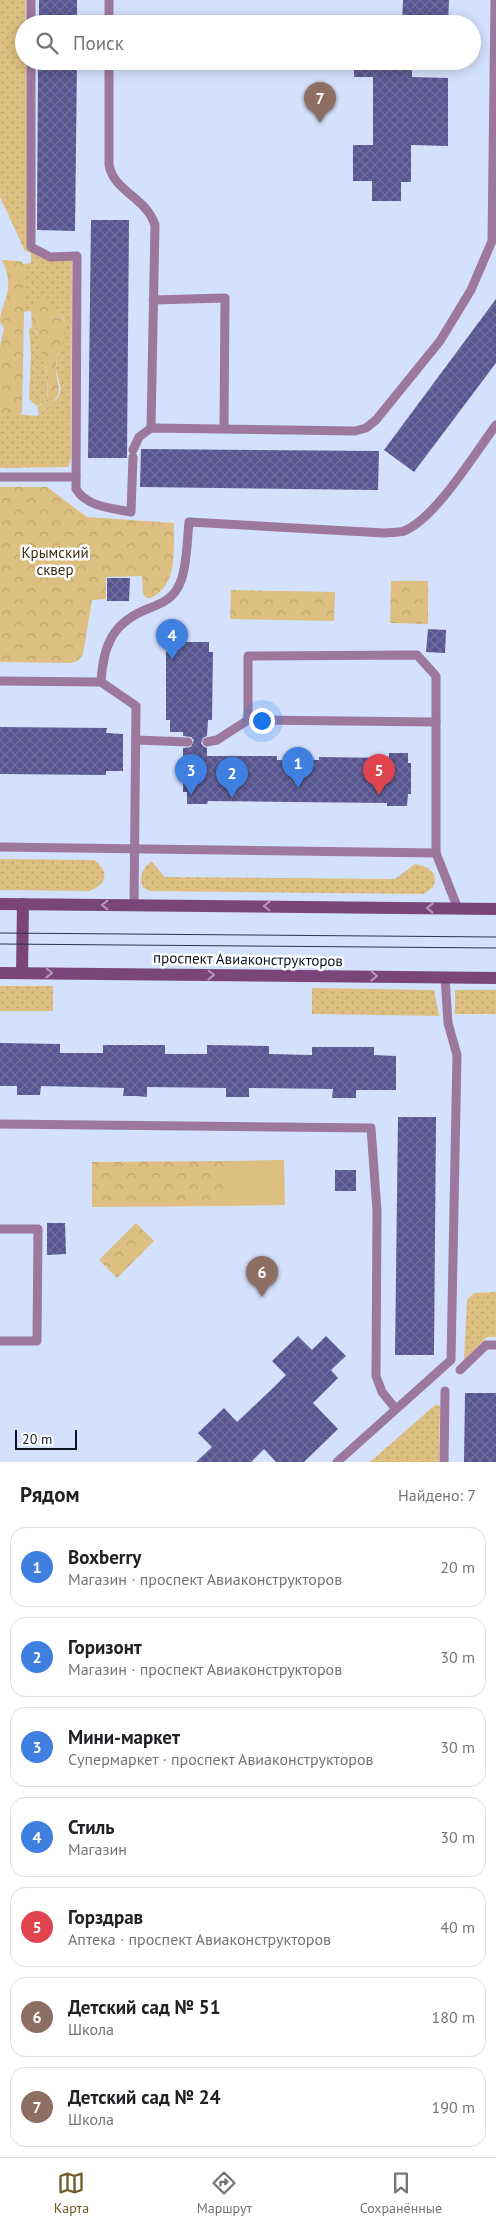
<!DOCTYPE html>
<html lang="ru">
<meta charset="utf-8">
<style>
body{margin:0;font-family:"PT Sans",sans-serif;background:#f6f6f6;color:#202124}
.scale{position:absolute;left:15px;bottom:12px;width:62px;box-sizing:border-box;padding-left:5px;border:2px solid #0d1423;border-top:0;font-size:14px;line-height:18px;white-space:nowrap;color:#0d1423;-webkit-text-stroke:4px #fff;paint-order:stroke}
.you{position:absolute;left:261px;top:720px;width:18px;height:18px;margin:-12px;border:4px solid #fff;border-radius:50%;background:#1a73e8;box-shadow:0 0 0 8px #1a73e833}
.badge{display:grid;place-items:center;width:32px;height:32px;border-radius:50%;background:#715b2b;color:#fff;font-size:16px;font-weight:700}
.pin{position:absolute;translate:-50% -41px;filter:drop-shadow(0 1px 2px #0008)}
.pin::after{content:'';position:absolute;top:26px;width:18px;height:15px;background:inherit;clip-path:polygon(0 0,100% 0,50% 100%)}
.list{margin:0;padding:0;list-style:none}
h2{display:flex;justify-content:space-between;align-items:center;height:65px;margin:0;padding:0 20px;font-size:21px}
h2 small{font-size:16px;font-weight:400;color:#757577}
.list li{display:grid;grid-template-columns:32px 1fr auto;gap:15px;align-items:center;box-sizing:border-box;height:80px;margin:0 10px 10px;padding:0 10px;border:1px solid #e0e0e0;border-radius:15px}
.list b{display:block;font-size:19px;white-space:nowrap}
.list p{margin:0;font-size:16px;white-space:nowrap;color:#757577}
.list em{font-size:16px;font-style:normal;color:#757577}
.icon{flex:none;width:28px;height:28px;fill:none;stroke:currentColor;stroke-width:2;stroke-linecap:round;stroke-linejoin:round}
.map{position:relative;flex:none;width:496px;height:1462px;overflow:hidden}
.search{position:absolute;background:#fff;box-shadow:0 2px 12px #0003;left:15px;right:15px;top:15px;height:55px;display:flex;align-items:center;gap:12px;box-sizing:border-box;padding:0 18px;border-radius:28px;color:#757577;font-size:19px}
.sheet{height:695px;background:#fff}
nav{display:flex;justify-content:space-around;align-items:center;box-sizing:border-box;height:70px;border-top:1px solid #e0e0e0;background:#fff;font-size:14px;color:#757577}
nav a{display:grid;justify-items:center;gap:2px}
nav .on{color:#715b2b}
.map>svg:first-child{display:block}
</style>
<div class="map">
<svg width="496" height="1462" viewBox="0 0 496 1462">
<defs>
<pattern id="grass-dots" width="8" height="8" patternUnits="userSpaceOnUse" patternTransform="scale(1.25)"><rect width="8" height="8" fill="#ddc081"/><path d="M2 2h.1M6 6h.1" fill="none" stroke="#bca46f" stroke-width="1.8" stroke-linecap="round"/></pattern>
<pattern id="park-crowns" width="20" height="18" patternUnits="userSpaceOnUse" patternTransform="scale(1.25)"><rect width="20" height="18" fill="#ddc081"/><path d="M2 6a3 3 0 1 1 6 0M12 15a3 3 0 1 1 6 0" fill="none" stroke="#bca46f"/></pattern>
<pattern id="building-cross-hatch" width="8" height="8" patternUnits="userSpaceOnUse" patternTransform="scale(1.25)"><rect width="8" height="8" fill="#595590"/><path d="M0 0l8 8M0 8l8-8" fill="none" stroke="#706e9b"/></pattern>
</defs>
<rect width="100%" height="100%" fill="#d4e1fc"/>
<!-- grass -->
<g fill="url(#grass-dots)">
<polygon points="0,0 26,0 24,61 26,61 27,248 72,258 71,459 68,467 0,468 0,415 7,413 37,416 58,398 61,389 56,369 57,359 66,330 64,318 46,299 31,311 23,312 24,264 31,263 31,253 25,251 0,197"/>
<path d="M32 327C43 335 50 387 47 401L37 406 29 399 31 355 29 329Z"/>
<path d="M0 859 94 860C110 871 107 885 89 891L0 890Z"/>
<path d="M151 861 165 877 395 879 415 864C436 867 444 884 423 894L150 891 143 887C138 876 143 869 151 861Z"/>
<rect x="0" y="986" width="53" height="25"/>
<polygon points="312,988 434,990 439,1016 312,1014"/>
<rect x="455" y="990" width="41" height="24"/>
<polygon points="496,1292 496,1337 487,1337 464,1360 467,1300 474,1293"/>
<polygon points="435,1405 440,1406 439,1462 370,1462"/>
</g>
<!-- park -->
<g fill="url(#park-crowns)">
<path d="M2 260 21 261 25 266 22 413C17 417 7 412 0 415V346L4 328C3 326 1 324 0 322 0 303 17 291 2 260Z"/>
<path d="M45 298C57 307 69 320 65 336 63 344 59 350 57 358 52 390 73 389 39 414L37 407 47 401 48 390 46 369 37 332 32 327 31 310Z"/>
<path d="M0 487H47L87 517 174 523C173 550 179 584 151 598H146L143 594 142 576 106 577V599L92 600 83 654 79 660 72 663 0 662Z"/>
<polygon points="391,581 428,581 428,624 390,623"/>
<polygon points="231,590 335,592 334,621 230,619"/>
<polygon points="225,1161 225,1206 92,1207 92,1162"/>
<polygon points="136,1223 154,1241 117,1278 99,1260"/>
</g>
<!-- pitch -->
<polygon fill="#ddc081" points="284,1160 285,1205 225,1206 225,1161"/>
<!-- building -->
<g fill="url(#building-cross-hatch)">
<rect x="39" y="0" width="38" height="24"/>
<polygon points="403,0 449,0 448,24 402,24"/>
<polygon points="38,61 77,61 75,231 37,230"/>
<polygon points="354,61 412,61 412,77 448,78 448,146 411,145 411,182 401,182 401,201 372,201 372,181 353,181 353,145 373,145 373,77 354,77"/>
<polygon points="91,220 129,220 127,458 88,458"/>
<polygon points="496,299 496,363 414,472 384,450"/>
<polygon points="141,449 379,451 378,490 140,487"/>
<polygon points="107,578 130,578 129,601 107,601"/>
<polygon points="428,629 446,630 445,653 426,652"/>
<polygon points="171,642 209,642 209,652 213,652 212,720 208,720 207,736 203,738 201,743 203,746 207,748 207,756 277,756 277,760 319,760 319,757 389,758 389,753 408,753 408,763 411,763 411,794 408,794 407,806 387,806 387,803 292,802 208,801 207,804 187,804 187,792 183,792 183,748 191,747 194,740 191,737 183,736 183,732 170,732 170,720 166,720 166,652 171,652"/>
<polygon points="0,727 107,728 106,733 123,734 123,771 106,771 106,775 0,774"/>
<polygon points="0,1043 60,1044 60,1053 103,1053 103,1045 165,1045 165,1054 207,1054 207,1045 269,1046 269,1054 312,1055 312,1047 374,1047 374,1055 396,1056 396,1090 356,1090 356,1098 332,1098 333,1089 249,1088 249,1097 226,1097 226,1088 147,1087 147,1097 136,1096 123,1096 124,1088 41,1086 40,1095 17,1095 17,1086 0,1086"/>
<polygon points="398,1117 436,1117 434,1355 395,1355"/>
<rect x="335" y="1170" width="21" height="21"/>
<polygon points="47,1223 65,1223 66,1254 47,1255"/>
<polygon points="298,1336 312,1350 326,1336 346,1356 331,1370 338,1378 313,1403 338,1429 304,1462 276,1462 264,1449 251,1462 196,1462 212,1447 198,1433 224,1408 237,1422 272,1389 286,1375 272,1361"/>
<polygon points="465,1393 496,1393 496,1462 464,1462"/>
</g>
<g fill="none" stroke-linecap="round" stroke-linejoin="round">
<!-- lane -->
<g stroke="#9c789d" stroke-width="9">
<polyline points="31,0 31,24"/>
<polyline points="109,0 109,24"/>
<path d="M31 61V247L50 257 77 256 76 489C87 507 111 508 131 512L133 457"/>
<path d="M109 61V165C114 192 146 197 155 225L151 428"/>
<polyline points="153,300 225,298 224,428"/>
<polyline points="133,450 139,437 151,428 355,431 366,428 376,420 440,341 471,290 492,241 495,0"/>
<polyline points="0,477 76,477"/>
<polyline points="0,681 101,682 136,706 134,905"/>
<path d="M101 682C103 648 111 624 145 610 157 605 170 601 177 589 187 574 187 540 189 522L384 533C390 532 398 533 404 531 436 518 475 453 496 425"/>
<polyline points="248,720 248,656 417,655 436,676 436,722"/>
<polyline points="136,740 188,742"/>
<polyline points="207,742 217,740 248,720 436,722 436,853"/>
<polyline points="0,847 436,853 458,909"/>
<polyline points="0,1124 371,1128 377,1211 376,1376 382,1392 395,1408"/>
<polyline points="0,1229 38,1229 37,1341 0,1341"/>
<polyline points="460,1370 486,1345 496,1345"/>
<polyline points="337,1462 451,1360 457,1055 448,1023 445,977"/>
<polyline points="444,1462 445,1391"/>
</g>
<!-- secondary -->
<g stroke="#79457b" stroke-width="12">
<polyline points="0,904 496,909"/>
<polyline points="0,973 496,978"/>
<polyline points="22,973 23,904"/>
</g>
<!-- tram -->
<g stroke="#2c3445" stroke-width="1">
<polyline points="0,933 496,937"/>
<polyline points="0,944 496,948"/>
</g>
</g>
<!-- one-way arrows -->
<defs><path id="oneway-chevron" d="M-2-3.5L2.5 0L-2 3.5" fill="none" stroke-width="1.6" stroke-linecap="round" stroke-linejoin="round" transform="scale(1.25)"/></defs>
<g stroke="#b599b6">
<use href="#oneway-chevron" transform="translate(105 905) rotate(-180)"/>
<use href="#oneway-chevron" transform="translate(267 906) rotate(-179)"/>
<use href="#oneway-chevron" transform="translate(430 908) rotate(-179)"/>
<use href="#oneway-chevron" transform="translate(49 973) rotate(1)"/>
<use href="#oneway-chevron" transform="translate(211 975) rotate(1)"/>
<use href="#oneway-chevron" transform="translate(374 976) rotate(1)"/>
</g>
<g text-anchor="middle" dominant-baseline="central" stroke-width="5" stroke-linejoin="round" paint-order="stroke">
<!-- park labels -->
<g font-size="15" fill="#3c2f11" stroke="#fff">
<text x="55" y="552">Крымский<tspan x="55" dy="17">сквер</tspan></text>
</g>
<!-- street labels -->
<g font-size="15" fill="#0d1423" stroke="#fff">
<text transform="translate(248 959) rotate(1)">проспект Авиаконструкторов</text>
</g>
</g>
</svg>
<div class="scale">20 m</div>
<div class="you"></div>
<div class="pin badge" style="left:298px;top:788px;background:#3f7fe0">1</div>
<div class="pin badge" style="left:232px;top:798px;background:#3f7fe0">2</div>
<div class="pin badge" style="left:191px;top:795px;background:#3f7fe0">3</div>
<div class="pin badge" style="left:172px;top:660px;background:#3f7fe0">4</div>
<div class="pin badge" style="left:379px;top:795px;background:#e0444e">5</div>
<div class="pin badge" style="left:262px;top:1297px;background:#8d6e63">6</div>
<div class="pin badge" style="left:320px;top:123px;background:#8d6e63">7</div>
<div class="search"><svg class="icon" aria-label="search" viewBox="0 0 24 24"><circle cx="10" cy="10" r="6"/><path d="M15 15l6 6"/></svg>Поиск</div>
</div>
<section class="sheet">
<h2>Рядом<small>Найдено: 7</small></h2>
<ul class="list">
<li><span class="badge" style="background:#3f7fe0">1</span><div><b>Boxberry</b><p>Магазин · проспект Авиаконструкторов</p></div><em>20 m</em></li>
<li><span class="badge" style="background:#3f7fe0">2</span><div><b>Горизонт</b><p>Магазин · проспект Авиаконструкторов</p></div><em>30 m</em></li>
<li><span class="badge" style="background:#3f7fe0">3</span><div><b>Мини-маркет</b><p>Супермаркет · проспект Авиаконструкторов</p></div><em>30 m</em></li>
<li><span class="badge" style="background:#3f7fe0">4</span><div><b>Стиль</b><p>Магазин</p></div><em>30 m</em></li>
<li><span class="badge" style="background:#e0444e">5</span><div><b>Горздрав</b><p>Аптека · проспект Авиаконструкторов</p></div><em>40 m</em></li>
<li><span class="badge" style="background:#8d6e63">6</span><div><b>Детский сад № 51</b><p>Школа</p></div><em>180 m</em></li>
<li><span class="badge" style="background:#8d6e63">7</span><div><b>Детский сад № 24</b><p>Школа</p></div><em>190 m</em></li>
</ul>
</section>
<nav>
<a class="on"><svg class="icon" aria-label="map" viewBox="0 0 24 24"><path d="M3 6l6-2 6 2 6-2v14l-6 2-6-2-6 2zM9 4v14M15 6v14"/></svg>Карта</a>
<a><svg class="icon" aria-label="directions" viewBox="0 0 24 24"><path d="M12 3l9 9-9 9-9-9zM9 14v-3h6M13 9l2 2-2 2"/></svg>Маршрут</a>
<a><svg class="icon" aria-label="saved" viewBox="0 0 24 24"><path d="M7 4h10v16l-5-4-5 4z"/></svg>Сохранённые</a>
</nav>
